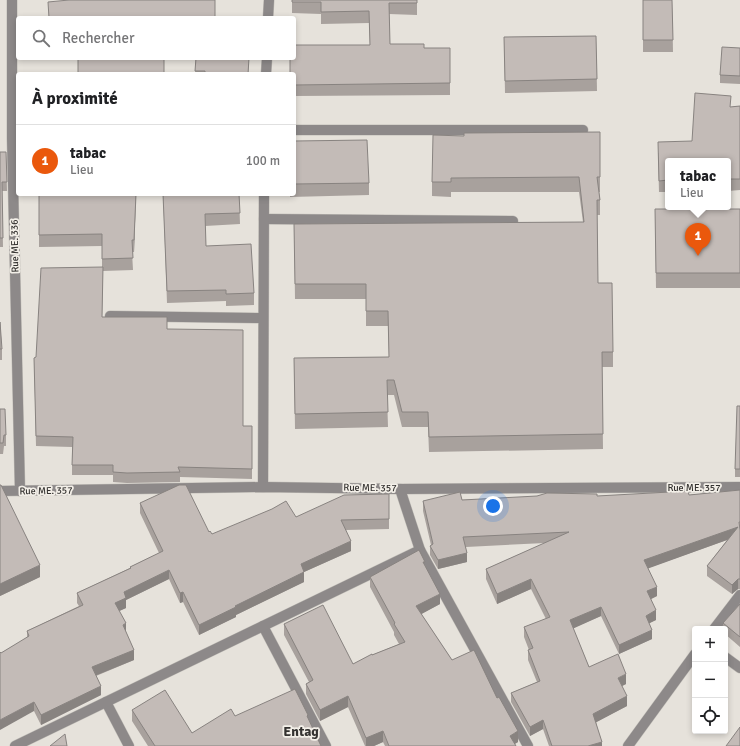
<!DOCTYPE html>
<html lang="fr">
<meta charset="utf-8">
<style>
body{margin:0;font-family:Signika,sans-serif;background:#f2f2f2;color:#202124}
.controls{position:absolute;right:12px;bottom:12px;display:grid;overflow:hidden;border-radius:4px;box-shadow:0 2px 6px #0003}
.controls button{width:36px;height:36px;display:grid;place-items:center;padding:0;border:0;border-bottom:1px solid #e0e0e0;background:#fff;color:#202124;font:20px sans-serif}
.you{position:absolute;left:493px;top:506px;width:14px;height:14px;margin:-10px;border:3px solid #fff;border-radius:50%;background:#1a73e8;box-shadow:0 0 0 6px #1a73e833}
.badge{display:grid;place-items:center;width:26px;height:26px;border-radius:50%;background:#ea580c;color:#fff;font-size:13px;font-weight:700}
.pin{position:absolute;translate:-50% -33px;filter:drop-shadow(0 1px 2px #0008)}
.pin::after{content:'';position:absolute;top:21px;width:14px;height:12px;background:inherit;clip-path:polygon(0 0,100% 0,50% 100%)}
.popup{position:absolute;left:665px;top:158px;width:66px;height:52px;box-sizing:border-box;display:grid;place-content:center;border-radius:4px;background:#fff;filter:drop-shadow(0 1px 3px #0005);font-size:13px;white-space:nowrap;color:#757577}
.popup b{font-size:15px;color:#202124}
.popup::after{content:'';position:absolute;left:50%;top:100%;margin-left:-8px;border:8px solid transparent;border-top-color:#fff}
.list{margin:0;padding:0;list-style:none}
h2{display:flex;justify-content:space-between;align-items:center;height:52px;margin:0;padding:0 16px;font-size:17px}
h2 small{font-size:13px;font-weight:400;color:#757577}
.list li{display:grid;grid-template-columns:26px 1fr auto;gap:12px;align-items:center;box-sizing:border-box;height:72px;padding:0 16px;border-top:1px solid #e0e0e0}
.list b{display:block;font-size:15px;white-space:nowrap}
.list p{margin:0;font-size:13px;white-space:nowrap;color:#757577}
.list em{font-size:13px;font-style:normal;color:#757577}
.icon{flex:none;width:22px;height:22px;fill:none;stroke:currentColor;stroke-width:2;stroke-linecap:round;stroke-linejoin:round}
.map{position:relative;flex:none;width:740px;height:746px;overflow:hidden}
.search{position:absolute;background:#fff;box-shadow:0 2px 6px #0003;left:16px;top:16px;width:280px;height:44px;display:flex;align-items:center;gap:10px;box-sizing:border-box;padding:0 14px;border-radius:4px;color:#757577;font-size:15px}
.panel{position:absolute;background:#fff;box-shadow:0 2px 6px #0003;left:16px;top:72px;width:280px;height:124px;border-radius:4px}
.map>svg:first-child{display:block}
</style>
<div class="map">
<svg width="740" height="746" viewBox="0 0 740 746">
<rect width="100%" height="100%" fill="#e6e2db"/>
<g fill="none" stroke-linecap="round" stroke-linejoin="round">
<defs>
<g id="minor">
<polyline points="12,0 12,138 20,491"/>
<polyline points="268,18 269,0"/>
<polyline points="266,74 267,58"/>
<polyline points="294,130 583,130"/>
<polyline points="264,219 513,221"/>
<polyline points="110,316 263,318"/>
<polyline points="263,487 264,194"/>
<polyline points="400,489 420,550 528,746"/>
<polyline points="0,491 263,487 400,489 740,487"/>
<polyline points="263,626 326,746"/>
<polyline points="714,629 740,595"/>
<polyline points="725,657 740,668"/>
<polyline points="106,702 129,746"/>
<polyline points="15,746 420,550"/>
<polyline points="628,746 695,654"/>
</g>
</defs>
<!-- minor casing -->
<use href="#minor" stroke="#c2bfb9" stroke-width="11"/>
<!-- minor -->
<use href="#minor" stroke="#8d8989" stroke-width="10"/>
</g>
<!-- wall -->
<g fill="#a8a19d">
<polygon points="292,0 417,0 417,15 389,14 390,44 424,48 450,48 450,95 294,96 294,74 370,45 369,23 321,24 321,14 292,13"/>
<polygon points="643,0 672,0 673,52 643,52"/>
<polygon points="596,36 597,91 505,93 504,37"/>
<polygon points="740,48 740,84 720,83 720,75"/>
<polygon points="52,58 73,58 52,60"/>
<polygon points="196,58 249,64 248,74 195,74"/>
<polygon points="740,106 740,190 728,191 728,161 668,161 668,192 659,192 658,153 692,141 731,107"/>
<polygon points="600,132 600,192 599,192 600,200 600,215 597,215 598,283 613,352 613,367 602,367 603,449 429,452 428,427 402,427 394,395 387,395 388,427 295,429 294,358 389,357 388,326 366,326 366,299 295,299 294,224 583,222 579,192 451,192 451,197 432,196 432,182 464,136"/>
<polygon points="294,141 369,183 369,195 290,197 290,194 294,194"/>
<polygon points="0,152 6,152 7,191 2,191 3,247 0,247"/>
<polygon points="39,194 136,194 134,252 132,252 133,270 103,271 102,317 167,329 243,426 252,426 252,479 180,477 180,482 127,483 113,482 113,475 72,475 72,447 36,446 34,358 36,357 102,267 102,246 39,247"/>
<polygon points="163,194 239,194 240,224 205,226 206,246 254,293 254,305 226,306 226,301 167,303"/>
<polygon points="655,209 740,209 740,288 656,288"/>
<polygon points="0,322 2,349 2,360 0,360"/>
<polygon points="740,406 740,477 735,477 735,469"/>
<polygon points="0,409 6,435 6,446 4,446 3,454 0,454"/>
<polygon points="0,485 40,577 0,596"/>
<polygon points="740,490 740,589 738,589 732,594 707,576 707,566 727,540 648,568 657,596 651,599 656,620 649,623 652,639 619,654 601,616 573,628 589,667 626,684 622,686 627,706 596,722 602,746 549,746 543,729 530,736 511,702 511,693 537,682 528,660 528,650 529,650 524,637 524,627 546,619 531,589 497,604 486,579 486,569 545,543 466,547 467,562 438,569 430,555 430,546 431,545 423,511 423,501 597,496 689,495"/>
<polygon points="389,494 389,529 346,530 351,551 304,572 304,582 236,615 236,617 199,635 183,602 180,603 169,579 126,600 126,608 119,611 126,632 134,660 96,676 101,695 41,725 34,711 1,653 27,638 27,631 79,606 77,603 77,593 130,568 130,567 159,553 140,513 140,503 212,534 296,517"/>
<polygon points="425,565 440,604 421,614 452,660 518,742 515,744 516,746 385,746 383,742 374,746 365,746 348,707 320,721 306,694 306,684 309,682 284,635 284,624 353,664 372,655 399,644 394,635 394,632 370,587 370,577"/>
<polygon points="740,604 740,647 725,634 725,629 723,629 723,623"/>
<polygon points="132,710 192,733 235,716 308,719 321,746 148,746 132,721"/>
</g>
<!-- shaded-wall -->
<g fill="#888380">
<polygon points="136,194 134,252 134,240"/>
<polygon points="738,527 738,536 644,570 644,560"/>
<polygon points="351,541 351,551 304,572 304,582 236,615 236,617 199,635 199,625 235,606 301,564"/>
<polygon points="467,553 467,562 438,569 438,560"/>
<polygon points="40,565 40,577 0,596 0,584"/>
<polygon points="169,570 169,579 126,600 126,608 115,613 115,603 124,592"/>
<polygon points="531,579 531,589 497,604 497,594"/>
<polygon points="738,579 738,589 732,594 732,585"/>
<polygon points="657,587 657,596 647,601 647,591"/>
<polygon points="183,592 183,602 180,603 180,593"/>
<polygon points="440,594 440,604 416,617 416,606"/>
<polygon points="601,607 601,616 570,630 570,620"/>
<polygon points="656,610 656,620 646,625 646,616"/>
<polygon points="126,623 126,633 123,625"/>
<polygon points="652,630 652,639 619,654 619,645"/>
<polygon points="134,650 134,660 92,677 92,667"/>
<polygon points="626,674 626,684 618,688 618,678"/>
<polygon points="101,686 101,695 41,725 41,715"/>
<polygon points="348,696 348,707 320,721 320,710"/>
<polygon points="627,696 627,706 593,724 593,714"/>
<polygon points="34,702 34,711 0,730 0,720"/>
<polygon points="543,720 543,729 530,736 530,727"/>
<polygon points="383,731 383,742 374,746 366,746 366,738"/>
<polygon points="518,731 518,742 511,746 510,736"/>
<polygon points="602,742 602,746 588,746"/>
</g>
<!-- building -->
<g fill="#c3bbb7" stroke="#888380">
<polygon points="69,0 215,0 215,18 49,18 48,2"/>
<polygon points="292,0 417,0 417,3 389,3 390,44 424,44 424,48 450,48 450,83 294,85 294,74 290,74 290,58 294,58 294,45 370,45 369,11 321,12 321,2 292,2"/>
<polygon points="643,0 672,0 673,40 643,40"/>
<polygon points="596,36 597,79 505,81 504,37"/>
<polygon points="722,47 740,48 740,76 720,75"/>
<rect x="78" y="58" width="86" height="16"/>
<polygon points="196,58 249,58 248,74 205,74 205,71 195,71"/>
<polygon points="695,93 731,96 730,107 740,106 740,179 728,179 728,161 668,161 668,180 659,181 658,142 692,141"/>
<polygon points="600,132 600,177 597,177 600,200 597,200 598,283 612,283 613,352 602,352 603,434 429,437 428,412 402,412 394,380 387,380 388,412 295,414 294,358 389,357 388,311 366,311 366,284 295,284 294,224 584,222 579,177 451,178 451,182 432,182 433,135 464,136 464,133"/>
<polygon points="367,140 369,183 294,184 294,141"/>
<polygon points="0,152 6,152 7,182 2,182 3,238 0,238"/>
<polygon points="39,194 136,194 134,240 132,240 133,258 102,259 102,234 39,235"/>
<polygon points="163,194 239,194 240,213 205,214 206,246 251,244 254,293 226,294 226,290 167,291"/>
<polygon points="655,209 740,209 740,273 656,273"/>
<polygon points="103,267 102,317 167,317 167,329 243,330 243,426 252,426 252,469 178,467 180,472 127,473 113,472 113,465 72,465 73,437 36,436 34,358 36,357 41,268"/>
<polygon points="0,322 2,349 0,349"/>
<polygon points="737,406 740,406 740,469 735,469"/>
<polygon points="0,409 5,409 6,435 4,435 3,443 0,443"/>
<polygon points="0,485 1,485 40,565 0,584"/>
<polygon points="179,485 186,485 209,532 210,531 212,534 272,509 286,501 296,517 344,495 389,494 389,519 341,520 351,541 301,564 304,572 235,606 236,607 199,625 183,592 180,593 169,570 124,592 126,598 115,603 126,623 123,625 134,650 92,667 101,686 41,715 34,702 0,720 0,652 1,653 29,636 27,631 83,605 77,593 131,568 130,567 163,551 140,503"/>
<polygon points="740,490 740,522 739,522 740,530 740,579 738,579 732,585 707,566 738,527 644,560 657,587 647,591 656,610 646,616 652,630 619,645 601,607 570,620 589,667 618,654 626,674 618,678 627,696 593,714 602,742 588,746 552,746 543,720 530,727 511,693 540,681 528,650 533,648 524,627 550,617 531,579 497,594 486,569 569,532 463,537 467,553 438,560 430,546 433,544 423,501 460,492 462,500 537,496 547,493 597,494 597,496 688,491 689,495"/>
<polygon points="419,550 425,562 423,562 440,594 416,606 452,660 474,650 497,698 499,697 518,731 510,736 516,746 389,746 383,731 366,738 348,696 320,710 306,684 313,680 284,624 323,605 353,664 372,654 372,655 405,642 394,624 395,623 370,577"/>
<polygon points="740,604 740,637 723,623"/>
<polygon points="295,689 308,715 307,716 321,746 155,746 132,710 165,690 192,733 231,709 235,716"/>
<polygon points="740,727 740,746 726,746"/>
<polygon points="65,734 67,746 50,746"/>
</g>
<g text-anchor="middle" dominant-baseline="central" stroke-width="3.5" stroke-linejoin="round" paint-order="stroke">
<!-- street labels -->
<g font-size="10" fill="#343230" stroke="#f3efe8">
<text transform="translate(15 246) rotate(-91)">Rue ME. 336</text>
<text transform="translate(370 488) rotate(1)">Rue ME. 357</text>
<text x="694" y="488">Rue ME. 357</text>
<text transform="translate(46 491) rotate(-1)">Rue ME. 357</text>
</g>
<!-- district labels -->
<g font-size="14" font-weight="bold" fill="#343230" stroke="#f3efe8">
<text x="301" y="731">Entag</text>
</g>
</g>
</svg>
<div class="controls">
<button>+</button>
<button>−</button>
<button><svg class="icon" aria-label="locate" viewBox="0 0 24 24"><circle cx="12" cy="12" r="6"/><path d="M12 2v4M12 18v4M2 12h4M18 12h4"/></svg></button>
</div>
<div class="you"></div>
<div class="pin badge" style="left:698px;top:256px">1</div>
<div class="popup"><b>tabac</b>Lieu</div>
<div class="search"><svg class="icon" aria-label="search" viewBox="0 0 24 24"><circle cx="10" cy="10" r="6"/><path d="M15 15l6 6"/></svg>Rechercher</div>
<section class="panel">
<h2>À proximité<small></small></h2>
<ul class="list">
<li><span class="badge">1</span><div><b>tabac</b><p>Lieu</p></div><em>100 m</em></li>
</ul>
</section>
</div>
